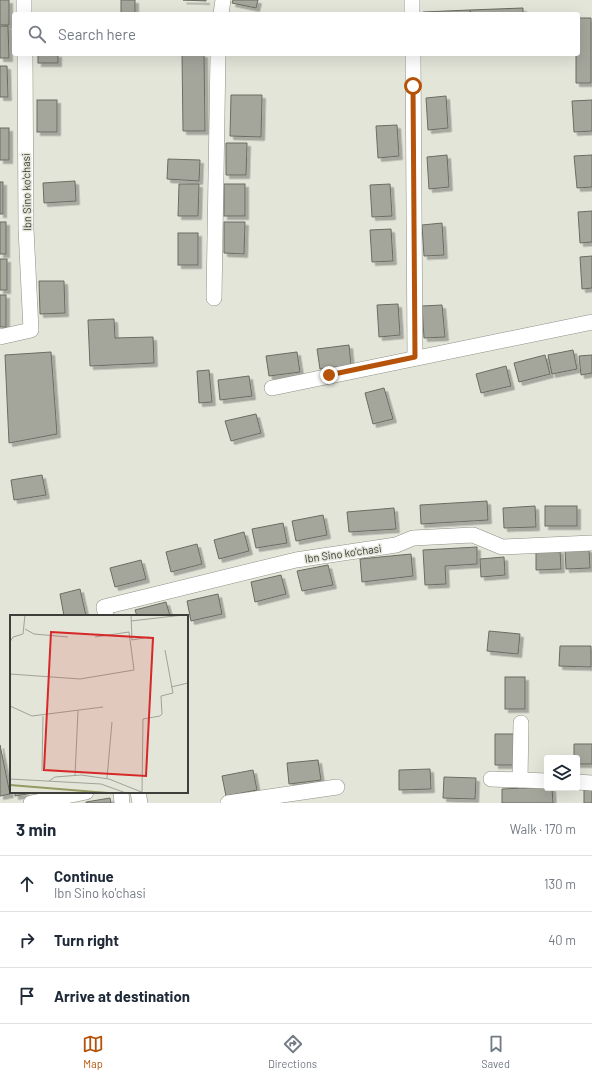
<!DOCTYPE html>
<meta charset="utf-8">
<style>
body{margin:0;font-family:Barlow,sans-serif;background:#f6f6f7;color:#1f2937}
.controls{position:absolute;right:12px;bottom:12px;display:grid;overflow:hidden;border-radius:4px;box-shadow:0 4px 16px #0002}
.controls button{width:36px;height:36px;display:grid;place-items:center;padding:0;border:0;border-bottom:1px solid #e0e1e3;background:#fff;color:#1f2937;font:20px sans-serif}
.stop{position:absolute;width:12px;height:12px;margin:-9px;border:3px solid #b45309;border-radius:50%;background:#fff}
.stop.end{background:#b45309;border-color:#fff;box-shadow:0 1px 4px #0008}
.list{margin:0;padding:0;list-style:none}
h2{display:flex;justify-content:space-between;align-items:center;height:52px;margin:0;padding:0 16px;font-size:17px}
h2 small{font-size:13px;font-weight:400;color:#747a83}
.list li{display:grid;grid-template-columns:26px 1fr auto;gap:12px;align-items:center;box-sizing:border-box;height:56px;padding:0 16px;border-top:1px solid #e0e1e3}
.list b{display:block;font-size:15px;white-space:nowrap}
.list p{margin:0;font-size:13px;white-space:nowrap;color:#747a83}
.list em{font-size:13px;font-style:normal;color:#747a83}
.icon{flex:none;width:22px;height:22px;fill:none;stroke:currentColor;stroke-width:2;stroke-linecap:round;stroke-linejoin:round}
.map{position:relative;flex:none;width:592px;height:803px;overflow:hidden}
.search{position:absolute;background:#fff;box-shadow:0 4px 16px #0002;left:12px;right:12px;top:12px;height:44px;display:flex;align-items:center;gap:10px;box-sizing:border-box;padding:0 14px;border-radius:4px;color:#747a83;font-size:15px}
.sheet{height:220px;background:#fff}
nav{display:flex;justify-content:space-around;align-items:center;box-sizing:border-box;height:56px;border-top:1px solid #e0e1e3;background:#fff;font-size:11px;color:#747a83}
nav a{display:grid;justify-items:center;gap:2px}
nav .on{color:#b45309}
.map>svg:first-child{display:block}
</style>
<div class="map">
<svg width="592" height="803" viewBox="0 0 592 803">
<defs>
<filter id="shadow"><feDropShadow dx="3.5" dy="3.5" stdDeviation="0" flood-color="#0004"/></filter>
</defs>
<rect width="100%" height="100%" fill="#e3e5d9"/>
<!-- building -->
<g fill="#a4a59b" stroke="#6b6c62" filter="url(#shadow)">
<rect x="0" y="0" width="9" height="25"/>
<rect x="121" y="0" width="14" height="14"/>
<polygon points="183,0 206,0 206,1"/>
<polygon points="233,0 258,0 256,8 232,3"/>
<polygon points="523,8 523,14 471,14 470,10"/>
<polygon points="470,10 471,14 423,14 423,12"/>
<polygon points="578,18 591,18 591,83 576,83 576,54 578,54"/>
<polygon points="0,26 8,26 9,58 0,58"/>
<rect x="38" y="54" width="20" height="9"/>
<polygon points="182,54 204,54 205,131 183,131"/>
<polygon points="0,66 7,66 8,97 0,97"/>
<polygon points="231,95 262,95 261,137 230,136"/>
<polygon points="446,96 448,128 428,130 426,98"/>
<rect x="37" y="100" width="20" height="32"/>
<polygon points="592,100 592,131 574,132 572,101"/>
<polygon points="397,125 399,156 378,158 376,126"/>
<rect x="0" y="128" width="9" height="32"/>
<polygon points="226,143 247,143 246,175 226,175"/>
<polygon points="447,155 449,187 429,189 427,157"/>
<polygon points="592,155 592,187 577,188 574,156"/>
<polygon points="168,159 200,160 199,181 167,179"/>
<polygon points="75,181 76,201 44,203 43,183"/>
<rect x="0" y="182" width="3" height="32"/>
<polygon points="179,184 199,184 198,216 178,216"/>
<rect x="224" y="184" width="21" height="32"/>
<polygon points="390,184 392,216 372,217 370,185"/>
<polygon points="592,211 592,242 580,243 578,212"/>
<rect x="0" y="222" width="6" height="32"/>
<polygon points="224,222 245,222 244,254 224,253"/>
<polygon points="442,223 444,255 424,256 422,225"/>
<polygon points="391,229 393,261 372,262 370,230"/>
<rect x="178" y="233" width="20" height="32"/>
<polygon points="592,256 592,288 582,289 580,257"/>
<rect x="0" y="259" width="7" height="31"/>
<polygon points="39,281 64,281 65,313 40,314"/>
<rect x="0" y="295" width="6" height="32"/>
<polygon points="398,304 400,335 379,337 377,305"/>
<polygon points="442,305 445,337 424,338 422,306"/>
<polygon points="114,319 115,338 153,337 154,363 90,366 88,320"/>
<polygon points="349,345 351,365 320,369 317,349"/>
<polygon points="573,350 577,369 552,374 548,355"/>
<polygon points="51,352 57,434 9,443 5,355"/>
<polygon points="297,352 300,372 269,376 266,356"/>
<polygon points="545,355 550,374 519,382 514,363"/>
<polygon points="592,355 592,373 581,375 579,356"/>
<polygon points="506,366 511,386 481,393 476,374"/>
<polygon points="209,370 212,402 199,403 197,371"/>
<polygon points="249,376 252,396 220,400 218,380"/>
<polygon points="384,388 393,419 373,424 365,393"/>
<polygon points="256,414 261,433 231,441 225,421"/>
<polygon points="42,475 46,495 14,500 11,480"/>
<polygon points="487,501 488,520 421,524 420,505"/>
<polygon points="535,506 536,527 504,528 503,508"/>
<rect x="545" y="506" width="32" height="20"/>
<polygon points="394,508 396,529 349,532 347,512"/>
<polygon points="323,515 327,535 296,541 292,521"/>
<polygon points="283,523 287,543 256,548 252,529"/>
<polygon points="244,532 249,551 219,559 214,540"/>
<polygon points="197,544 202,564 171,572 166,552"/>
<polygon points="477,547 477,564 445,566 446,584 425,585 423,550"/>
<polygon points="565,549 589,549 590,568 566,569"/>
<polygon points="536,550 560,550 561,569 536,570"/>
<polygon points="411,554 413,576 362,582 360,559"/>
<polygon points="504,557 505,575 481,577 480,559"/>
<polygon points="141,560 146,579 115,587 110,568"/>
<polygon points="328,565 333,585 302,591 297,571"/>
<polygon points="281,575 286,594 255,602 251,582"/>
<polygon points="80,589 86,616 64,616 60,594"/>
<polygon points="218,594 222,614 191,621 187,601"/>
<polygon points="166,602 170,616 137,616 135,610"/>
<polygon points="489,631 520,634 518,654 487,651"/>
<polygon points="560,646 591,646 591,667 559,666"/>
<rect x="505" y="677" width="20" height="32"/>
<polygon points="495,734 516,734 515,765 495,765"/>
<polygon points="574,744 592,744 592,764 577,764 577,758 574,758"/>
<polygon points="0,745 10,794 0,796"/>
<polygon points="318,760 321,780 289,784 287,763"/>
<polygon points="430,769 431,789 399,790 399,770"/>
<polygon points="253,770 257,790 226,796 222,776"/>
<polygon points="444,777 476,778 475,799 443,798"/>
<polygon points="547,787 552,788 553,803 502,803 502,789"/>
<rect x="584" y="790" width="8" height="13"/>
<polygon points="15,792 39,792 15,796"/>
<polygon points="110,798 111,803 86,803 86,802"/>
</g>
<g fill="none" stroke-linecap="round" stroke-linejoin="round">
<defs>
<g id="street">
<polyline points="24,0 24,14"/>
<polyline points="412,0 412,14"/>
<polyline points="221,14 223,0"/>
<polyline points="413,54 415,357"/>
<polyline points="214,298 218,54"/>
<polyline points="0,337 31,330 26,229 25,54"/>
<polyline points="272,388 592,322"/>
<polyline points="106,616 104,607 296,560 396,545 413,538 473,535 502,547 592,543"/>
<polyline points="491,779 547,781"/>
<polyline points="520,780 521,723"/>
<polyline points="577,782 592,783"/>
<polyline points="121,792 122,803"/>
<polyline points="138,792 140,803"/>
<polyline points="31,803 86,792"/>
<polyline points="228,803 337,787"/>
</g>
</defs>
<!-- street casing -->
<use href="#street" stroke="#8e9085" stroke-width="16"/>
<!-- street -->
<use href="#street" stroke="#fff" stroke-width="15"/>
</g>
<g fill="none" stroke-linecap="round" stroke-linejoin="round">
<!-- route -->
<polyline stroke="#b45309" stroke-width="5" points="329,375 415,357 413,86"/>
</g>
<g text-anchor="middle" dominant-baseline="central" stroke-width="3" stroke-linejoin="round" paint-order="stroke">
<!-- street labels -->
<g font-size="11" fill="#3d3d39" stroke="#e3e5d9">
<text transform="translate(26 192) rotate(-91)">Ibn Sino ko'chasi</text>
<text transform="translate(343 553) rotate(-8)">Ibn Sino ko'chasi</text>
</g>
</g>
<!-- overview -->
<g transform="translate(10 615)">
<rect width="178" height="178" fill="#e3e5d9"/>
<path fill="none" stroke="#949a61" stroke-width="2" d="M0 170 98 178"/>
<path fill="none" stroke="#a1a299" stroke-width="1" d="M121 0 122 25 139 22M121 6 173 0M15 14 24 19 58 22M85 22 119 17M0 27 3 22 13 19 15 0M0 59 70 64 124 55 119 17M161 72 178 68M0 91 22 101 93 92M32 156 33 101M65 161 68 96M97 163 102 107M0 164 91 169 116 178M39 166 45 162 71 160 99 164 134 178M132 177 133 104 150 101 152 99 151 81 163 78 155 35"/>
<path fill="#d62828" fill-opacity="0.15" stroke="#d62828" stroke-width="2" d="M41 17 143 23 136 161 34 155Z"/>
<rect width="178" height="178" fill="none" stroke="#3d3d39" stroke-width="2"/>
</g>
</svg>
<div class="controls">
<button><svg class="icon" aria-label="layers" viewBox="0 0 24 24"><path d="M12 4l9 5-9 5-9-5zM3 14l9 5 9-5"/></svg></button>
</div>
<div class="stop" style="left:413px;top:86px"></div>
<div class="stop end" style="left:329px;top:375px"></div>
<div class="search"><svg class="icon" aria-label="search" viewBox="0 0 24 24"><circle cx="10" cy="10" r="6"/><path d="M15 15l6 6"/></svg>Search here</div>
</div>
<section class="sheet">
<h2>3 min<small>Walk · 170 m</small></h2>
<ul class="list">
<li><svg class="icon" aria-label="ahead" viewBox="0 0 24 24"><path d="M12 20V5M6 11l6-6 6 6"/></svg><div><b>Continue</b><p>Ibn Sino ko'chasi</p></div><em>130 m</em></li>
<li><svg class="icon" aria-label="right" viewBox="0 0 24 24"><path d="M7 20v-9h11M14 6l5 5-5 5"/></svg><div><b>Turn right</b></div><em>40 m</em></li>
<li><svg class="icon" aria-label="arrive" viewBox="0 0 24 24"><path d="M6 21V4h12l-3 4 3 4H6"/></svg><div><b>Arrive at destination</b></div></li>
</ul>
</section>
<nav>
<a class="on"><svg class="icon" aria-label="map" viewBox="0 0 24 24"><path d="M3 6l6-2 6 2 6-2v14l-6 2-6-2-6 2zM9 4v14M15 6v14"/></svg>Map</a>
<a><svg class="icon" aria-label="directions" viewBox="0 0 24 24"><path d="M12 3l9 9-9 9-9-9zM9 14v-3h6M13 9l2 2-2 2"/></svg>Directions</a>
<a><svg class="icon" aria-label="saved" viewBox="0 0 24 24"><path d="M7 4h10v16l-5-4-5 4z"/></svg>Saved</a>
</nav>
